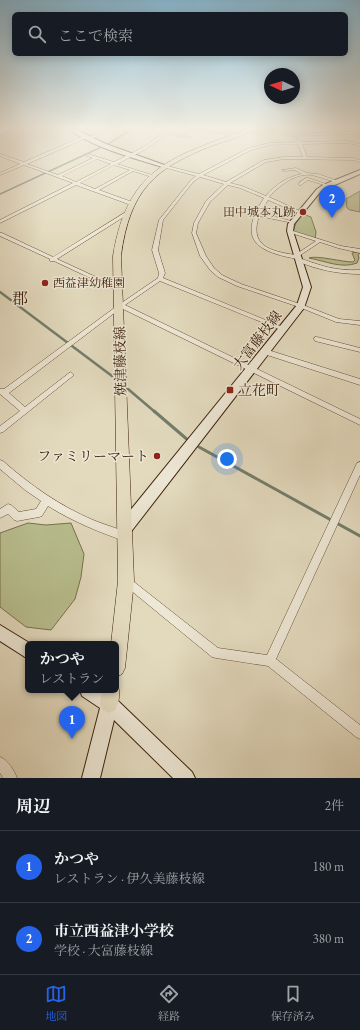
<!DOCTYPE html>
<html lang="ja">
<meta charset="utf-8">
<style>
body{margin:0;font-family:"EB Garamond","Noto Serif JP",serif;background:#20242c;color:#f1f3f6}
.compass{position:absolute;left:264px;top:68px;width:36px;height:36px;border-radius:50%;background:#171b24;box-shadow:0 2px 10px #0003;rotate:274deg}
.you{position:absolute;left:227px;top:459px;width:14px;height:14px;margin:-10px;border:3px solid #fff;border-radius:50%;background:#1a73e8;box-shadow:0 0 0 6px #1a73e833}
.badge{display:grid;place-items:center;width:26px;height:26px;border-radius:50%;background:#2563eb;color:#fff;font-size:13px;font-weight:700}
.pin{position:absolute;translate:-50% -33px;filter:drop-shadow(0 1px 2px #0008)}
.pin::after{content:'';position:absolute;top:21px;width:14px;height:12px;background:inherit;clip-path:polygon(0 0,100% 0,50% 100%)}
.popup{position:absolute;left:25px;top:641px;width:94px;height:52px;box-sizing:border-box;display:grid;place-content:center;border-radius:6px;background:#171b24;filter:drop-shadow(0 1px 3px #0005);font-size:13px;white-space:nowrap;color:#9ea1a6}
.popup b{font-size:15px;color:#f1f3f6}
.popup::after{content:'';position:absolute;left:50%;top:100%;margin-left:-8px;border:8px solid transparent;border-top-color:#171b24}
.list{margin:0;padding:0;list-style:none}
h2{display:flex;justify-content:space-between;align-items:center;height:52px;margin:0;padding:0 16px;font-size:17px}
h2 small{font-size:13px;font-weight:400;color:#9ea1a6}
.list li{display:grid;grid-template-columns:26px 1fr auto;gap:12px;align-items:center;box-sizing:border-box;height:72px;padding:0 16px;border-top:1px solid #363941}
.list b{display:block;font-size:15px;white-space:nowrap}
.list p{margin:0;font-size:13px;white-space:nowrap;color:#9ea1a6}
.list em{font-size:13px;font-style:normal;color:#9ea1a6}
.icon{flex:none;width:22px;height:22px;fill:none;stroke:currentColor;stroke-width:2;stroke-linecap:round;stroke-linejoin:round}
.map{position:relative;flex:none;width:360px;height:778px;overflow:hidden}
.search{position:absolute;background:#171b24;box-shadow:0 2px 10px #0003;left:12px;right:12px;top:12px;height:44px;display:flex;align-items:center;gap:10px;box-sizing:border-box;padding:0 14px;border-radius:6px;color:#9ea1a6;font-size:15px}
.sheet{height:196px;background:#171b24}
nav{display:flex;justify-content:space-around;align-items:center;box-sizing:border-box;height:56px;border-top:1px solid #363941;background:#171b24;font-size:11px;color:#9ea1a6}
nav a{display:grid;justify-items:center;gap:2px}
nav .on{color:#2563eb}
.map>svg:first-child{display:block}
</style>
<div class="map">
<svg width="360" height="778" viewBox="0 0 360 778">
<rect width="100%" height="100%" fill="#e3dabe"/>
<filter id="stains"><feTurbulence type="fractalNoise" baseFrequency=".005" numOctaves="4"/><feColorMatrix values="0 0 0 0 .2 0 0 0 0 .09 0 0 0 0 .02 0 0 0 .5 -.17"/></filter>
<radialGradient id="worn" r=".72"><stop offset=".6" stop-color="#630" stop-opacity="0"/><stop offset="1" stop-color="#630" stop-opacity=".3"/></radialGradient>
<!-- green -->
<g fill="#b8be8f" stroke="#7b704d">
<polygon points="360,191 360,212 350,210 347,208 346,199"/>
<polygon points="303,214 311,217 316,232 315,239 293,232 296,223"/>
<path d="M355 252 360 253 358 255 359 258 357 263C342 269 325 261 309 258 317 255 342 262 353 262L355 260 352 253Z"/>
<polygon points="28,523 46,525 71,523 84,554 81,577 75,599 51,630 26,627 0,607 0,533"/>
</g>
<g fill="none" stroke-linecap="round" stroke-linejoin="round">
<!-- stream-far2 -->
<polyline stroke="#737d6c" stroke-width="1.5" points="0,194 108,144 134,128"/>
<!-- stream-far1 -->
<g stroke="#737d6c" stroke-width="2.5">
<polyline points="0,292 112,376"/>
<polyline points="128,389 155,412"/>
</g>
<!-- stream -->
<g stroke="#737d6c" stroke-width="3">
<polyline points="154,411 189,441"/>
<polyline points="199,447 360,536"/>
</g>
<!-- river -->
<polygon fill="#96bbac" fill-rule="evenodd" points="337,128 346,128 360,132 360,136"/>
<defs>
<g id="street">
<polygon points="24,128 28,128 0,138 0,136"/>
<polygon points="109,128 113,128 89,140 86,139"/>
<path d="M170 128H174L168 133 191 137 189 138 166 134 146 149 117 164 152 175V177L133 171 99 190 135 203V205H131L76 185 0 223V220L73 183 24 165 0 175V173L20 164 0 156V154L24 162 84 136H86V138L27 164 58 175 93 158 87 156 86 155 88 154 114 162 144 147ZM97 159 111 164 76 182 62 176ZM114 165 130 170 95 189 80 183Z"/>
<polygon points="188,128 194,128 238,135 236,136"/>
<polygon points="249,128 262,133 259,134 249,130"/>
<polygon points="259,128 263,128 272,131 270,132"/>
<polygon points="270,128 274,128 291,134 351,132 360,136 360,138 351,134 291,136"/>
<polygon points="360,128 360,130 356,132 354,131"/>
<path d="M298 138 301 142 348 141 360 144V146L348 143 302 144 307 157 353 158 360 160V162L353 160 284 159 266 162 230 183 242 186 266 196C276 184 287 177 302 174L295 170 284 171 282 170 296 168 307 173 318 174 338 181 336 182C328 180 320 177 312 175 295 173 280 185 269 197L302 212 298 213 268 200 260 213 295 222 293 223 259 216C249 246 270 251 295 255L316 241 288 232V231L290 230 341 246 360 249V253L338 248 320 242 299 256 301 257 298 259C256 252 237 239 264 198L240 188 228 185 210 202 198 223 196 233 206 256 214 268 222 275 241 284 303 305 339 319 360 321V325L336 322 299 307 237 286 218 277 210 270 200 256 192 233 194 223 206 201 224 184 200 177 193 182 163 220 158 250 165 273 163 278 285 328 286 329 285 330H281L160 281 125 305 360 419V425L121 308 9 393 25 407 69 373 71 372 74 375 3 432 0 433V426L20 411 0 394V389H4L117 306 158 278 159 273 152 250 159 220 191 180 196 176 163 167V165L199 174 249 148 270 143 297 142 296 139ZM298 144 303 157H284L264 160 226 182 203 175 251 150 270 145Z"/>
<polygon points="306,178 308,178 329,185 327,186 308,180 301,185 299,185 299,183"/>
<polygon points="126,212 130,213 57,259 120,288 121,289 118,291 54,261 50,261 50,259 0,236 0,233 2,233 53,257"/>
<path d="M299 258C322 266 335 271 360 270V274C338 274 318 270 297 261L296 260Z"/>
<polygon points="315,337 317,337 360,348 360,352 315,341 314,339"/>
<polygon points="264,350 268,350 360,379 360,385 264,354 263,352"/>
<path d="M0 460 3 461C30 485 60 506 93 520 105 525 117 528 128 533L130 536 128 539 125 541C98 532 72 521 48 506L42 516 39 517 17 521 14 520 8 514 0 518V509L8 504 11 505 19 512 36 509 41 501 25 490 0 469Z"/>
<polygon points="360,462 360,475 276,659 360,725 360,739 356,737 268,666 216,658 212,657 123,584 121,581 123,578 126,576 129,578 218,648 267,655 357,463"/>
<path d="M0 757C8 760 14 770 17 778H3L0 773Z"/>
</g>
<g id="secondary">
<path d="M68 128H73L106 144 167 166 162 167C134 158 90 147 68 128Z"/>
<polygon points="360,170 360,174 321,191 294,224 293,231 311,287 304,308 130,533 125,534 120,533 119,528 120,523 297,305 303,287 287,231 288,224 317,189 323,185"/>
<polygon points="0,625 31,644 28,644 28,659 0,641"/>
<polygon points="80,690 102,690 115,698 192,772 195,778 173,778 114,720 100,778 82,778 100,708 82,696"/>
</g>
<g id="primary">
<path d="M250 128H257C245 136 228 140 214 145 154 168 130 190 121 256L134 581 125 668 122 674 116 677V644H111L118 581 113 256C128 164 175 157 250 128Z"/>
<path d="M116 683C122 691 119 702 115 710L109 713 103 710 100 704 102 690H116Z"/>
</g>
</defs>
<!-- street casing -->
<use href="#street" stroke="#674f38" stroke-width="1"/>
<!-- secondary casing -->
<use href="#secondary" stroke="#3e210b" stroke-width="2"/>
<!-- primary casing -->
<use href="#primary" stroke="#3e210b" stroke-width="1"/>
<!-- street -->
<use href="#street" fill="#ede7d5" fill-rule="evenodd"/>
<!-- secondary -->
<use href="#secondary" fill="#ede7d5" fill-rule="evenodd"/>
<!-- primary -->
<use href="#primary" fill="#e3dabe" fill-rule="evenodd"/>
</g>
<!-- sky -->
<linearGradient id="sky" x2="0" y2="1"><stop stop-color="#87b7d0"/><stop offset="0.54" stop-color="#f2eee2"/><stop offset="1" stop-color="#f2eee2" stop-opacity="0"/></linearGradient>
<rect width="360" height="237" fill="url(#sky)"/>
<!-- markers -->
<g fill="#8f2418" stroke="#ede7d5" stroke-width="1.5">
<circle cx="303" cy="212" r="4"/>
<circle cx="45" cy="283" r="4"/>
<rect x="226" y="386" width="8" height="8" rx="2"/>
<circle cx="157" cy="456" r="4"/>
</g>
<g text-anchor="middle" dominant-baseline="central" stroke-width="3" stroke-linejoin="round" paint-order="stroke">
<!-- far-poi labels -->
<g font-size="12" fill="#3e210b" stroke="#ede7d5" text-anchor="end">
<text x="295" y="212">田中城本丸跡</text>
<text x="53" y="283" text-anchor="start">西益津幼稚園</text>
</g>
<!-- street labels -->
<g font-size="14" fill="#3e210b" stroke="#ede7d5">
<text transform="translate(257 340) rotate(-52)">大富藤枝線</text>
<text transform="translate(120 361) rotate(-91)">焼津藤枝線</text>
</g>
<!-- poi labels -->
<g font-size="14" fill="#3e210b" stroke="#ede7d5" text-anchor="start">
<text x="238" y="390">立花町</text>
<text x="149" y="456" text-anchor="end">ファミリーマート</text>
</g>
<!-- quarter labels -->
<g font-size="16" fill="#3e210b" stroke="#ede7d5">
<text x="20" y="298">郡</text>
</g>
</g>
<rect width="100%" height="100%" filter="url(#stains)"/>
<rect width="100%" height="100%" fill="url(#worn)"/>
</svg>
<svg class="compass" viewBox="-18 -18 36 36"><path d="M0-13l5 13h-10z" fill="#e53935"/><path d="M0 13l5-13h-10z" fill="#9ea1a6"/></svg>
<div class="you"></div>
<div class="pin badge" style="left:72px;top:739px">1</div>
<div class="popup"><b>かつや</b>レストラン</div>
<div class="pin badge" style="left:332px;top:218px">2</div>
<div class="search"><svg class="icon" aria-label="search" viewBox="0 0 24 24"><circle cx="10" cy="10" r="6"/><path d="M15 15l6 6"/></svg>ここで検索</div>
</div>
<section class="sheet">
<h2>周辺<small>2件</small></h2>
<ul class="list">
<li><span class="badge">1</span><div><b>かつや</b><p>レストラン · 伊久美藤枝線</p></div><em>180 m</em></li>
<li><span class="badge">2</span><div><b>市立西益津小学校</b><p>学校 · 大富藤枝線</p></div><em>380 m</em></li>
</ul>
</section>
<nav>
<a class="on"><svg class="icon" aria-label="map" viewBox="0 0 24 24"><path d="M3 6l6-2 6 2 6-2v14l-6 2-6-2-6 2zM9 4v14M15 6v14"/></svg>地図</a>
<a><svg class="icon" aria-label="directions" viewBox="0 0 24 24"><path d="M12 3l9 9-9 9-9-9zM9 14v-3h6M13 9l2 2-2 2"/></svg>経路</a>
<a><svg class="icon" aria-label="saved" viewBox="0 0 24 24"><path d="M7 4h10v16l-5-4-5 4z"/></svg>保存済み</a>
</nav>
